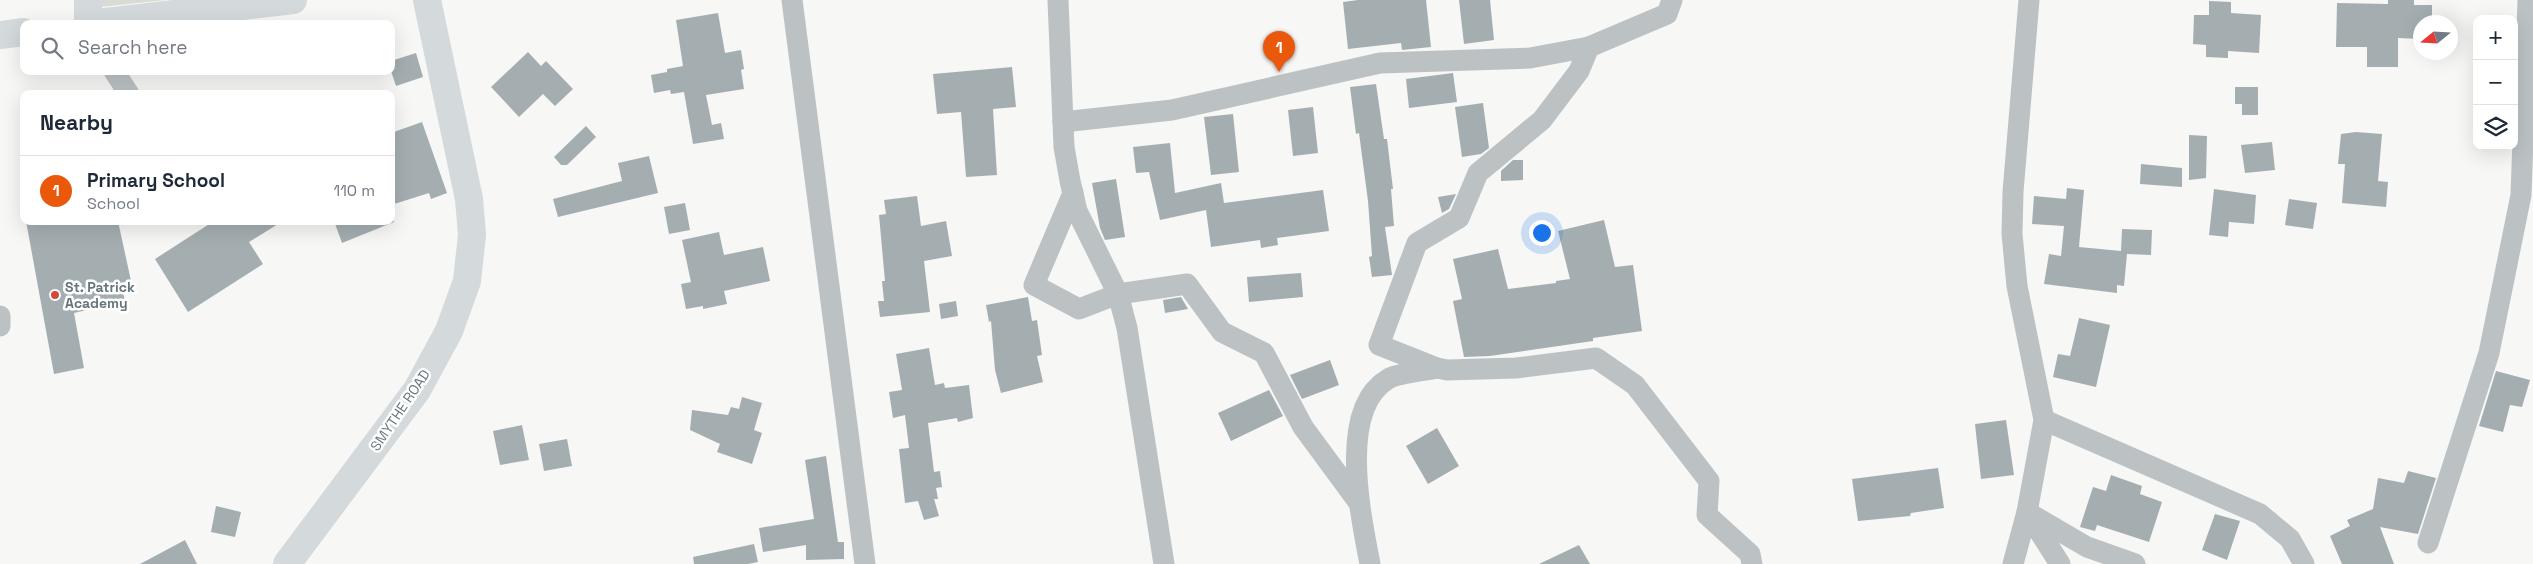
<!DOCTYPE html>
<meta charset="utf-8">
<style>
body{margin:0;font-family:"Space Grotesk",sans-serif;background:#f2f2f3;color:#1f2937}
.controls{position:absolute;right:15px;top:15px;display:grid;overflow:hidden;border-radius:10px;box-shadow:0 5px 20px #0002}
.controls button{width:45px;height:45px;display:grid;place-items:center;padding:0;border:0;border-bottom:1px solid #e0e1e3;background:#fff;color:#1f2937;font:25px sans-serif}
.compass{position:absolute;left:2413px;top:15px;width:45px;height:45px;border-radius:50%;background:#fff;box-shadow:0 5px 20px #0002;rotate:252deg}
.you{position:absolute;left:1541px;top:232px;width:18px;height:18px;margin:-12px;border:4px solid #fff;border-radius:50%;background:#1a73e8;box-shadow:0 0 0 8px #1a73e833}
.badge{display:grid;place-items:center;width:32px;height:32px;border-radius:50%;background:#ea580c;color:#fff;font-size:16px;font-weight:700}
.pin{position:absolute;translate:-50% -41px;filter:drop-shadow(0 1px 2px #0008)}
.pin::after{content:'';position:absolute;top:26px;width:18px;height:15px;background:inherit;clip-path:polygon(0 0,100% 0,50% 100%)}
.list{margin:0;padding:0;list-style:none}
h2{display:flex;justify-content:space-between;align-items:center;height:65px;margin:0;padding:0 20px;font-size:21px}
h2 small{font-size:16px;font-weight:400;color:#747a83}
.list li{display:grid;grid-template-columns:32px 1fr auto;gap:15px;align-items:center;box-sizing:border-box;height:70px;padding:0 20px;border-top:1px solid #e0e1e3}
.list b{display:block;font-size:19px;white-space:nowrap}
.list p{margin:0;font-size:16px;white-space:nowrap;color:#747a83}
.list em{font-size:16px;font-style:normal;color:#747a83}
.icon{flex:none;width:28px;height:28px;fill:none;stroke:currentColor;stroke-width:2;stroke-linecap:round;stroke-linejoin:round}
.map{position:relative;flex:none;width:2533px;height:564px;overflow:hidden}
.search{position:absolute;background:#fff;box-shadow:0 5px 20px #0002;left:20px;top:20px;width:375px;height:55px;display:flex;align-items:center;gap:12px;box-sizing:border-box;padding:0 18px;border-radius:10px;color:#747a83;font-size:19px}
.panel{position:absolute;background:#fff;box-shadow:0 5px 20px #0002;left:20px;top:90px;width:375px;height:135px;border-radius:10px}
.map>svg:first-child{display:block}
</style>
<div class="map">
<svg width="2533" height="564" viewBox="0 0 2533 564">
<rect width="100%" height="100%" fill="#f7f7f5"/>
<!-- green -->
<polygon fill="#d8dcd4" points="101,0 166,0 101,7"/>
<!-- building -->
<g fill="#a4aeb1">
<polygon points="1358,0 1426,0 1431,47 1402,50 1401,43 1348,49 1343,2"/>
<polygon points="1459,0 1490,0 1494,40 1464,44"/>
<polygon points="2388,0 2414,0 2414,5 2432,5 2432,22 2420,22 2420,39 2398,38 2398,67 2367,67 2367,47 2336,47 2337,3 2388,4"/>
<polygon points="2209,1 2231,2 2231,13 2261,15 2259,53 2228,51 2228,58 2206,57 2206,45 2193,44 2194,15 2209,15"/>
<polygon points="718,13 725,53 741,50 744,69 741,70 744,89 706,95 712,125 721,123 724,139 693,144 684,92 671,94 670,90 654,93 651,75 667,72 667,69 683,66 676,20"/>
<polygon points="528,52 541,66 546,61 573,89 555,106 543,94 519,117 491,87"/>
<polygon points="416,53 423,77 396,86 391,71 391,61"/>
<polygon points="1012,67 1016,107 993,109 997,175 966,177 961,112 937,114 933,74"/>
<polygon points="1453,73 1457,102 1409,108 1406,79"/>
<polygon points="1376,84 1384,139 1387,139 1393,189 1391,189 1394,226 1385,227 1392,275 1372,277 1369,257 1372,256 1368,201 1359,133 1356,134 1350,87"/>
<polygon points="2235,87 2258,87 2258,115 2242,115 2242,104 2235,104"/>
<polygon points="1483,103 1489,148 1481,154 1462,157 1455,107"/>
<polygon points="1313,107 1318,153 1293,156 1288,110"/>
<polygon points="1233,114 1239,172 1211,175 1204,117"/>
<polygon points="422,122 447,193 431,199 429,193 391,205 391,133"/>
<polygon points="586,126 596,137 567,165 561,165 554,157"/>
<polygon points="2356,132 2382,134 2378,181 2388,182 2386,207 2342,203 2345,164 2338,164 2341,134"/>
<polygon points="2189,135 2207,136 2206,178 2189,180"/>
<polygon points="2272,142 2275,170 2245,173 2241,145"/>
<polygon points="1170,143 1175,193 1221,183 1224,203 1323,190 1329,231 1277,238 1278,245 1261,248 1260,240 1211,247 1206,210 1160,220 1149,172 1136,173 1133,147"/>
<polygon points="649,156 658,193 558,217 553,199 622,181 618,163"/>
<polygon points="1513,160 1523,160 1523,180 1501,181 1501,171"/>
<polygon points="2141,164 2182,168 2182,187 2140,184"/>
<polygon points="1116,179 1125,237 1105,240 1100,228 1092,183"/>
<polygon points="2067,188 2084,190 2079,247 2121,251 2122,229 2152,230 2151,255 2127,254 2124,286 2117,285 2117,293 2044,284 2049,254 2061,256 2064,226 2032,224 2034,196 2066,199"/>
<polygon points="2214,189 2256,195 2254,224 2229,222 2228,237 2209,235"/>
<polygon points="1456,194 1449,209 1442,213 1438,197"/>
<polygon points="917,196 921,226 946,221 952,256 924,261 930,312 880,317 878,301 884,301 882,281 885,281 879,215 886,214 884,200"/>
<polygon points="2289,199 2317,203 2313,229 2285,225"/>
<polygon points="685,203 690,230 669,234 664,207"/>
<polygon points="1604,220 1615,267 1633,265 1642,331 1593,338 1593,341 1490,356 1464,357 1453,301 1462,299 1453,259 1498,249 1508,289 1556,283 1556,281 1570,279 1558,231"/>
<polygon points="26,221 118,221 131,281 121,283 125,301 74,313 84,368 54,374"/>
<polygon points="214,221 283,221 249,242 263,264 188,312 155,259"/>
<polygon points="334,221 394,221 394,222 342,243"/>
<polygon points="719,232 724,255 763,247 770,281 724,291 727,304 703,309 703,306 686,309 681,284 691,282 682,240"/>
<polygon points="1301,273 1303,297 1249,302 1247,277"/>
<polygon points="1028,297 1032,321 1037,320 1042,355 1037,356 1043,382 1001,393 995,370 991,321 989,322 986,305"/>
<polygon points="1181,297 1188,309 1165,313 1163,300"/>
<polygon points="956,301 958,316 941,319 939,304"/>
<polygon points="2079,318 2110,325 2096,387 2053,377 2058,354 2070,356"/>
<polygon points="929,348 935,385 944,383 945,388 969,385 973,418 958,422 957,418 928,423 934,472 940,471 942,487 936,488 938,499 934,499 939,516 924,520 918,501 905,503 899,449 909,448 905,415 893,418 889,392 902,390 896,354"/>
<polygon points="1330,360 1339,385 1302,399 1290,375"/>
<polygon points="2496,371 2530,380 2522,407 2510,405 2503,432 2479,426"/>
<polygon points="1269,390 1283,416 1231,441 1218,413"/>
<polygon points="742,397 762,403 754,430 762,433 752,464 717,452 720,444 690,430 692,410 728,415 731,407 739,409"/>
<polygon points="2006,420 2014,475 1981,479 1975,424"/>
<polygon points="522,425 529,460 500,465 493,431"/>
<polygon points="1437,428 1459,466 1428,484 1406,446"/>
<polygon points="567,439 572,466 544,471 539,444"/>
<polygon points="826,456 838,542 844,542 844,559 806,560 806,545 763,552 759,528 814,519 805,460"/>
<polygon points="1938,468 1944,508 1911,513 1910,516 1858,521 1852,479"/>
<polygon points="2408,471 2436,478 2418,534 2380,527 2394,564 2342,564 2330,536 2350,526 2347,520 2373,509 2378,478 2404,483"/>
<polygon points="2111,475 2142,486 2140,494 2162,502 2149,542 2097,525 2095,531 2080,527 2093,487 2106,491"/>
<polygon points="216,506 241,512 235,537 211,532"/>
<polygon points="2215,514 2240,521 2227,560 2202,550"/>
<polygon points="185,540 197,564 140,564"/>
<polygon points="754,544 758,562 748,564 694,564 693,557"/>
<polygon points="1579,545 1590,564 1539,564"/>
</g>
<g fill="none" stroke-linecap="round" stroke-linejoin="round">
<!-- street -->
<g stroke="#bcc2c4" stroke-width="21">
<polyline points="792,0 865,564"/>
<polyline points="1058,0 1064,147 1070,181 1077,211 1118,294 1127,328 1164,564"/>
<polyline points="1672,0 1667,14 1589,47 1579,71 1542,120 1478,173 1459,218 1417,243 1379,345 1437,368 1447,370 1516,368 1596,358 1635,385 1709,481 1707,515 1750,554 1752,564"/>
<polyline points="114,71 129,94"/>
<polyline points="1063,122 1172,110 1380,63 1530,58 1589,47"/>
<polyline points="1073,193 1034,285 1079,309 1118,294 1187,284 1222,332 1264,353 1303,427 1359,503"/>
<polyline points="0,316 0,326"/>
<polyline points="2044,420 2260,514 2290,539 2304,564"/>
<polyline points="2428,543 2489,353 2521,195 2528,0"/>
<path d="M1370 564C1361 516 1337 409 1388 379 1398 373 1424 371 1437 368"/>
<polyline points="2013,564 2027,512 2044,420 2017,286 2012,234 2013,192 2029,0"/>
<polyline points="2060,564 2027,512 2087,547 2135,564"/>
</g>
<!-- secondary -->
<g stroke="#d4d9db" stroke-width="28">
<polyline points="88,0 88,24"/>
<polyline points="287,564 417,390 449,331 467,281 472,235 469,199 427,0"/>
</g>
<!-- highway -->
<g stroke="#d4d9db" stroke-width="28">
<polyline points="88,24 293,0"/>
<polyline points="0,35 24,32"/>
</g>
</g>
<!-- markers -->
<circle fill="#d44838" stroke="#fff" stroke-width="2" cx="55" cy="295" r="5"/>
<g text-anchor="middle" dominant-baseline="central" stroke-width="5" stroke-linejoin="round" paint-order="stroke">
<!-- poi labels -->
<g font-size="14" font-weight="bold" fill="#65767d" stroke="#fff" text-anchor="start">
<text x="65" y="287">St. Patrick<tspan x="65" dy="16">Academy</tspan></text>
</g>
<!-- street labels -->
<g font-size="14" fill="#65767d" stroke="#fff">
<text transform="translate(400 410) rotate(-56)">SMYTHE ROAD</text>
</g>
</g>
</svg>
<div class="controls">
<button>+</button>
<button>−</button>
<button><svg class="icon" aria-label="layers" viewBox="0 0 24 24"><path d="M12 4l9 5-9 5-9-5zM3 14l9 5 9-5"/></svg></button>
</div>
<svg class="compass" viewBox="-18 -18 36 36"><path d="M0-13l5 13h-10z" fill="#e53935"/><path d="M0 13l5-13h-10z" fill="#747a83"/></svg>
<div class="you"></div>
<div class="pin badge" style="left:1279px;top:72px">1</div>
<div class="search"><svg class="icon" aria-label="search" viewBox="0 0 24 24"><circle cx="10" cy="10" r="6"/><path d="M15 15l6 6"/></svg>Search here</div>
<section class="panel">
<h2>Nearby<small></small></h2>
<ul class="list">
<li><span class="badge">1</span><div><b>Primary School</b><p>School</p></div><em>110 m</em></li>
</ul>
</section>
</div>
